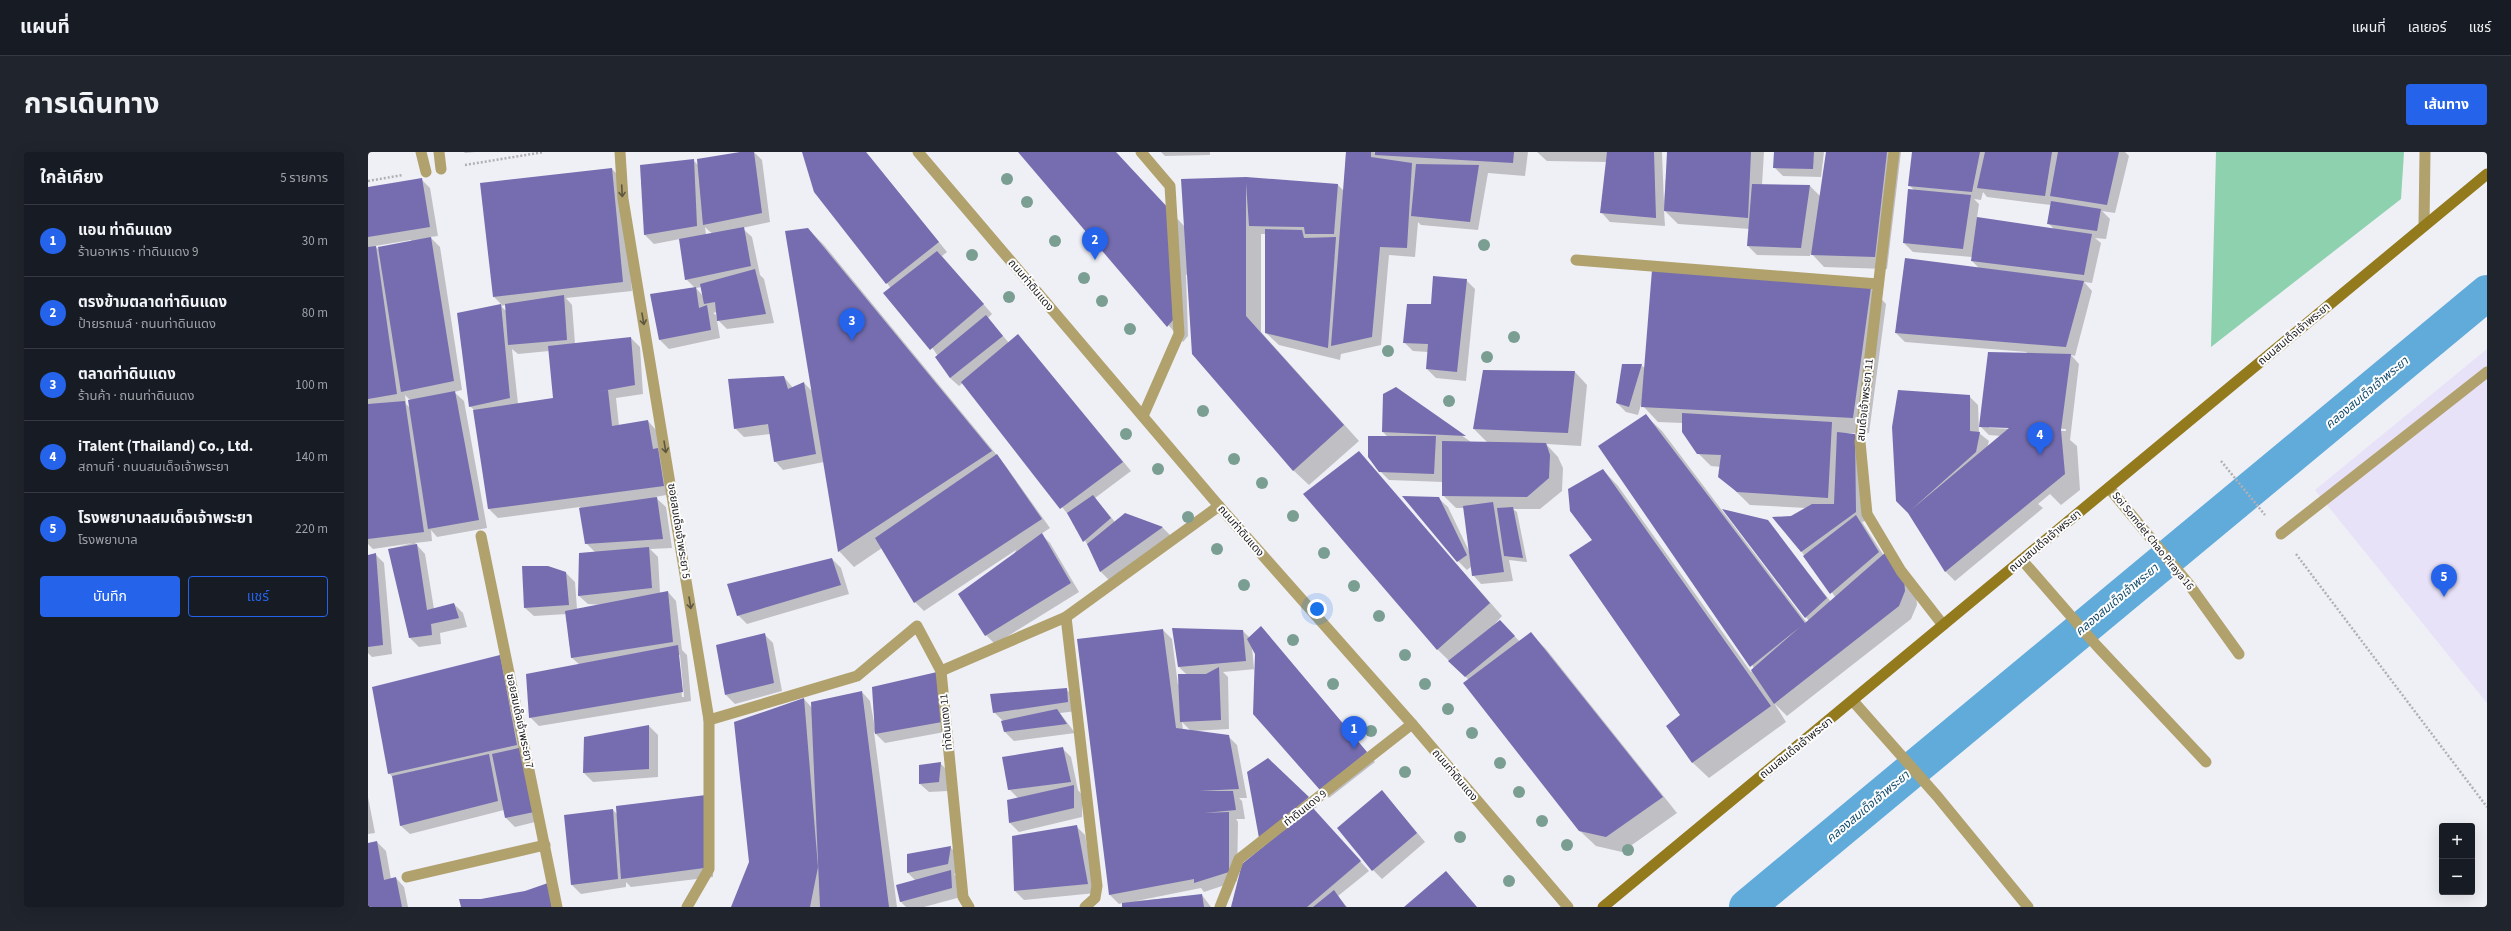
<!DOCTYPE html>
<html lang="th">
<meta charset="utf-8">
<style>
body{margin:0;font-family:"Source Sans 3","Noto Sans Thai",sans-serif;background:#20242c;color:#f1f3f6}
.controls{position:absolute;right:12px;bottom:12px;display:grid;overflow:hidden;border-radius:4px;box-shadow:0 4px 16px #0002}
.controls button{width:36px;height:36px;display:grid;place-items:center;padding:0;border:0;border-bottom:1px solid #363941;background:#171b24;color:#f1f3f6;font:20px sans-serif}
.you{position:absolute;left:949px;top:457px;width:14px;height:14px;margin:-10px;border:3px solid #fff;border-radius:50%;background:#1a73e8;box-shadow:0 0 0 6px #1a73e833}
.badge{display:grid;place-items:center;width:26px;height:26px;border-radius:50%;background:#2563eb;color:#fff;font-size:13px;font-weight:700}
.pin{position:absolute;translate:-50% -33px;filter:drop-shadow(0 1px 2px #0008)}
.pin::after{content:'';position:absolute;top:21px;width:14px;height:12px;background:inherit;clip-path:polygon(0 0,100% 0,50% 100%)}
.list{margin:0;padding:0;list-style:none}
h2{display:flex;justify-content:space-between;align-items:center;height:52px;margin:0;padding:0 16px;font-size:17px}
h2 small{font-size:13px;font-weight:400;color:#9ea1a6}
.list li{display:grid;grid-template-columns:26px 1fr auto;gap:12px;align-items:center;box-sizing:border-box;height:72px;padding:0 16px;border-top:1px solid #363941}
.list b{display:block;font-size:15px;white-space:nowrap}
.list p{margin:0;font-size:13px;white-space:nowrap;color:#9ea1a6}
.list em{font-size:13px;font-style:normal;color:#9ea1a6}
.actions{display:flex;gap:8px;padding:12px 16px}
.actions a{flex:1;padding:9px 0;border:1px solid #2563eb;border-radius:4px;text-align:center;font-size:14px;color:#2563eb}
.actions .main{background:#2563eb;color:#fff}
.map{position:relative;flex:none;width:2119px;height:755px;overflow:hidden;border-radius:4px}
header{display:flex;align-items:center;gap:24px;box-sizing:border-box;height:56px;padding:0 20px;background:#171b24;border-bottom:1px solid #363941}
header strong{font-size:19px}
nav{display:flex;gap:22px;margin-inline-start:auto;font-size:14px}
.intro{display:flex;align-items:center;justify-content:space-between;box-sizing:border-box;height:96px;padding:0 24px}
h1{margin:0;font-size:28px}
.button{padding:10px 18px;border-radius:4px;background:#2563eb;color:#fff;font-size:14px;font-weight:700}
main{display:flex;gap:24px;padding:0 24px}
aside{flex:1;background:#171b24;border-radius:4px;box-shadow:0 4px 16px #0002}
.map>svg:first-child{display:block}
</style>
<header>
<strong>แผนที่</strong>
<nav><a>แผนที่</a><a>เลเยอร์</a><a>แชร์</a></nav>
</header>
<div class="intro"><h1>การเดินทาง</h1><a class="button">เส้นทาง</a></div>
<main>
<aside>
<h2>ใกล้เคียง<small>5 รายการ</small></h2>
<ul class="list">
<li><span class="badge">1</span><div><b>แอน ท่าดินแดง</b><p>ร้านอาหาร · ท่าดินแดง 9</p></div><em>30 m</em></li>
<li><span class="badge">2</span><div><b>ตรงข้ามตลาดท่าดินแดง</b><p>ป้ายรถเมล์ · ถนนท่าดินแดง</p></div><em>80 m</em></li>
<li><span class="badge">3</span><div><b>ตลาดท่าดินแดง</b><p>ร้านค้า · ถนนท่าดินแดง</p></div><em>100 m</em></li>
<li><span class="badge">4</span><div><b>iTalent (Thailand) Co., Ltd.</b><p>สถานที่ · ถนนสมเด็จเจ้าพระยา</p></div><em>140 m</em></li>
<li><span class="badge">5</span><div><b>โรงพยาบาลสมเด็จเจ้าพระยา</b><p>โรงพยาบาล</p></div><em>220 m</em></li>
</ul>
<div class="actions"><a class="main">บันทึก</a><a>แชร์</a></div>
</aside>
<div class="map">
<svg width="2119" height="755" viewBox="0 0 2119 755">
<rect width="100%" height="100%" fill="#efeff6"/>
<!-- medical -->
<polygon fill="#e8e2f8" points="2119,197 2119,551 1947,338"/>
<!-- green -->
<polygon fill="#8dd1ae" points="1848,0 2036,0 2033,47 1843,195"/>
<!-- shadow -->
<g fill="#0003" fill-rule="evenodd">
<polygon points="96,0 108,0 97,1"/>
<path d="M378 0H386L394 8 402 70 374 76 384 85 392 123 396 127 406 171 359 177 350 168 349 160 345 161 348 163 352 186 301 197 292 188 327 136 318 127 312 87 286 92 277 83 273 14 325 8 331 14ZM337 75 341 79 345 82 338 83ZM334 135 335 144 328 136Z"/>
<polygon points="435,0 498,0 579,100 574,104 624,162 620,166 641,191 658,192 763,319 727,346 747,370 758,362 795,376 803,384 741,428 733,420 721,395 702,365 595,231 591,234 582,226 570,204 519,131"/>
<polygon points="651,0 747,0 817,75 814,28 970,33 976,39 978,0 1006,0 1008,2 1008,0 1160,0 1157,24 1120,21 1110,78 1053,73 1050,70 1047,105 1021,103 1013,193 973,202 972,208 911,193 898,181 898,82 893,82 893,180 991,289 941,333 925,318 820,122 818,123 820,184 815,190"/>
<polygon points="793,0 842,0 842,3 797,4"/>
<polygon points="1169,0 1294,0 1296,51 1300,0 1396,0 1394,33 1442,34 1453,45 1459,0 1533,0 1519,117 1456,115 1443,101 1442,104 1389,103 1380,94 1382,77 1310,72 1296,58 1297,74 1242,70 1234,61 1239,10 1179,9"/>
<polygon points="1407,0 1456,0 1453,25 1415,24 1406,15"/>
<path d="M1545 0H1757L1761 4 1747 61 1734 59 1742 67 1738 87 1727 86 1733 91 1724 131 1716 130 1724 139 1707 204 1703 203 1711 212 1702 288 1709 294 1712 338 1693 353 1682 342 1670 352 1675 356 1587 429 1578 420 1541 361 1601 244 1610 253 1611 281 1621 289 1619 296 1633 284 1621 283 1612 274 1659 200 1537 190 1528 181 1612 117 1604 109V105L1545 100 1536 91 1546 38 1541 33ZM1615 40 1619 45 1683 53 1680 71 1686 77 1609 66 1611 52 1606 47 1613 48ZM1621 274 1698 277V279L1621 276Z"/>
<path d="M244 17 253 26 264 139 198 146 204 153 207 192 263 186 272 195 275 242 248 246 251 274 280 269 288 278 304 342 287 345 298 355 304 396 282 397 290 405 292 441 300 440 308 449 314 498 319 503 323 549 171 574 162 565 212 513 204 506 199 462 166 464 157 456 198 421 207 430 209 457 234 453 220 452 211 444 228 401 218 391 212 355 130 366 121 357 106 258 102 254 90 162 134 153 126 145ZM138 153 139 160 133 154ZM144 197 150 202 181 199 187 247 150 252ZM310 503H312L316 545H314Z"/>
<path d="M53 27 62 36 70 84 62 85 72 95 94 238 86 240 96 249 119 376 69 385 63 378 64 389 47 391 57 402 66 457 86 452 95 461 99 475 72 481 73 492 51 495 42 486 21 397 45 391 5 397 0 392V36ZM43 88 44 90 12 99 7 94ZM37 243 43 249 42 256 38 252Z"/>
<polygon points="440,77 456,93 637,313 682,376 673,382 682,391 711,440 627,492 618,483 648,398 556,459 547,450 514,396 486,415 471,399 456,310 415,318 407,309 402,282 376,285 367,276 416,225 425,236 436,231 444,239"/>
<polygon points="1098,128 1107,137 1098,229 1068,226 1059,217 1060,200 1045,199 1036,190 1063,153"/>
<polygon points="1503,136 1518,152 1501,281 1471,281 1487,283 1496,292 1497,369 1494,370 1516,404 1548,439 1549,453 1543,467 1419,564 1406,551 1418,570 1341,626 1325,611 1300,574 1313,563 1225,388 1235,318 1250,334 1383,520 1386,517 1278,264 1294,279 1439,471 1441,469 1357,358 1399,369 1463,450 1468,446 1433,399 1423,365 1438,356 1382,353 1352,324 1353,315 1343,314 1330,301 1315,271 1290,270 1275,254 1274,249 1270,263 1258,260 1249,251 1273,213 1278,217"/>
<polygon points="1207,220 1219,233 1213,294 1178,292 1190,305 1195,316 1194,339 1172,357 1145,357 1149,360 1159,410 1141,408 1145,429 1113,432 1105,423 1104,414 1099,418 1090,409 1070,346 1080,355 1101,399 1097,356 1088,356 1075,343 1075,330 1021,328 1012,319 1020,285 1015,280 1028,237 1103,290 1120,291 1106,277"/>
<polygon points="991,301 1134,464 1124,475 1141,478 1152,490 1163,482 1178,497 1309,661 1254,700 1228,694 1212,679 1101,528 1070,498 936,342"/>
<polygon points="7,402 16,411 24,502 4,505 0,501 0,404"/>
<polygon points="464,407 473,416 481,442 379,472 370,463"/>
<path d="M893 475 1007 610 961 646 953 637 888 517 855 520 860 525 861 577 824 579 860 584 869 593 879 646H871L874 649 877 667H868L870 670 869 729 836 740 833 736 768 749 834 743 843 755H755V751L751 752 742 743 710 488 795 478 804 487 810 533 819 523 811 515 875 479 882 486ZM884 495 888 502V517H886ZM814 570 823 579 815 578Z"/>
<polygon points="396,482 405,491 414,539 367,552 358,543"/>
<polygon points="132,504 175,668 147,675 138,666 136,658 42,682 33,674 25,626 21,621"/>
<polygon points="569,521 582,579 517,591 506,580 529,755 364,755 382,710 436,547 444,556 494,540 502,549 507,576"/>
<polygon points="698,537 707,546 709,559 692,561 707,581 646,589 637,580 636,570 626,560"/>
<polygon points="281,574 290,583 290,625 225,630 216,621"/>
<polygon points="694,596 703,605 710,638 714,643 714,665 651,680 642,671 650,646 641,637"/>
<polygon points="900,607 949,655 945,657 1001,719 970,744 979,755 864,755 900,693"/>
<polygon points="572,611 581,620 580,639 561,640 552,632"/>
<polygon points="1014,639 1057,690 1014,727 1005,718"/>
<polygon points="0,645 7,681 0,682"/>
<polygon points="346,653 345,725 263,735 258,730 258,735 213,742 204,733 245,658 250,663"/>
<polygon points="708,674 717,683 728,741 656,748 647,739"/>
<polygon points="9,690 18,699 23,727 28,726 36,735 40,755 0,755 0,692"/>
<polygon points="582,695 591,704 589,721 586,722 592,728 593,745 556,755 538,755 533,750 529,734 548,729 540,721 540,703"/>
</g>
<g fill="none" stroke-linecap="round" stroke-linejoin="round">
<!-- canal -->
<polyline stroke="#61abdb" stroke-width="36" points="1379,755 2119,141"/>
</g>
<!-- building -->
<g fill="#756daf">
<polygon points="372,0 386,0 394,61 335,73 329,7"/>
<polygon points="434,0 498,0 571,90 518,132 446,40"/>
<polygon points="650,0 748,0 802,58 805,168 799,175"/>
<polygon points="978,0 1003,0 1003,5 1044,11 1039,96 1012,95 1004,185 963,194"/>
<polygon points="1007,0 1146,0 1145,11 1007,3"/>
<polygon points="1239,0 1286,0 1288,66 1232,61"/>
<polygon points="1299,0 1383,0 1380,66 1296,59"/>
<polygon points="1406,0 1446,0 1445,17 1405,16"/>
<polygon points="1458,0 1519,0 1507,105 1443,103"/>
<polygon points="1544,0 1612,0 1604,40 1540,34"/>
<polygon points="1617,0 1684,0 1677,44 1609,36"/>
<polygon points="1690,0 1751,0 1739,53 1682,44"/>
<polygon points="326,7 329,74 276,83 272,13"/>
<polygon points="1048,12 1111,13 1102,70 1043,64"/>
<polygon points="244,16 255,130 125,145 112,31"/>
<polygon points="878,25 970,32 966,82 937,82 936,75 881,74 878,31 878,164 976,273 925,319 824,202 813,27"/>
<polygon points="54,26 62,75 0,85 0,35"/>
<polygon points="1384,32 1442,33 1433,96 1379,94"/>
<polygon points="1540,37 1603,43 1595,97 1535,91"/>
<polygon points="1683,49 1733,57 1729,79 1679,72"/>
<polygon points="1609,65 1724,82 1716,123 1603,109"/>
<polygon points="376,75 383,114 317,128 311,87"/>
<polygon points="440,76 624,299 470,400 417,79"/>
<polygon points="897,77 934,78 936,86 968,85 960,196 897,181"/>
<polygon points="63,85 86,229 33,240 10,95"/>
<polygon points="8,94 29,242 0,247 0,95"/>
<polygon points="569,99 616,152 562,198 515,141"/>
<polygon points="1537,106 1716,129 1698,195 1527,181"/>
<polygon points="387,117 398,162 349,169 347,150 336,152 332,132"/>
<polygon points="1284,118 1503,135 1485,266 1273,255"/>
<polygon points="1065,124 1099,127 1089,220 1058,217 1060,192 1035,191 1039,152 1063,152"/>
<polygon points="328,135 331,156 339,153 343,178 291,188 282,142"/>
<polygon points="196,143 199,188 140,193 137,152"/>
<polygon points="133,152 142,246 101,255 89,161"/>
<polygon points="618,163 635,184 582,226 567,205"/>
<polygon points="650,182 755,310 692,357 593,230"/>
<polygon points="263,185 267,233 223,241 240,238 244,274 280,268 285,297 290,296 296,334 120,357 105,258 185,246 180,194"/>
<polygon points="1620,200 1703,202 1693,278 1697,322 1577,420 1540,361 1528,349 1524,275 1530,238 1602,243 1602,279 1612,280 1608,300 1543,358 1641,276 1611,275"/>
<polygon points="1254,212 1274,212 1261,255 1248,251"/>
<polygon points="1115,218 1207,219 1200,281 1105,277"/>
<polygon points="416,224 420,237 436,230 448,302 406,310 400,272 366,277 360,227"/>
<polygon points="1028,235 1098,284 1014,280 1015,242"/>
<polygon points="87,239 111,368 60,377 40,248"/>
<polygon points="37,249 56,380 0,387 0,252"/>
<polygon points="1314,261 1464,270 1460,346 1369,340 1350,325 1353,303 1329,302 1314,280"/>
<polygon points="1278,262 1437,471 1518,400 1536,426 1537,439 1531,454 1406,552 1383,518 1432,475 1382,515 1230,294"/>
<polygon points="1469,280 1487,282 1488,360 1433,400 1404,365 1423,364 1444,352 1466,352"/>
<polygon points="1000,284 1068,284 1066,322 1011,320 1000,305"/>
<polygon points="1074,289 1178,291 1182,303 1181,326 1159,345 1074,344"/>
<polygon points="991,299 1122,451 1069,498 935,342"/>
<polygon points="629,302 674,367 546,451 507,386"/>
<polygon points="1235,317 1403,554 1324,611 1298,574 1312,563 1201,403 1224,388 1202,359 1200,337"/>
<polygon points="725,343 743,366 715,390 699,361"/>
<polygon points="1034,344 1071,345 1099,403 1089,410"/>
<polygon points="289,345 295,387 217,392 211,356"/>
<polygon points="1125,350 1136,420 1104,424 1095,354"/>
<polygon points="1145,355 1155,406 1136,404 1129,356"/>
<polygon points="1354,357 1400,368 1459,446 1437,466"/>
<polygon points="757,361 795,375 732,420 719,392"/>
<polygon points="1488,363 1511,400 1462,442 1435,404"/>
<polygon points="674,381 703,431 617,484 590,442"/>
<polygon points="49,392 59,458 86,451 91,466 63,472 64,483 41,486 20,397"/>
<polygon points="281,395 284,436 210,444 211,401"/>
<polygon points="8,401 15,493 0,495 0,403"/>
<polygon points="464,406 473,433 369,464 359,432"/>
<polygon points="154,414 180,414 198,420 201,453 156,456"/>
<polygon points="300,439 305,490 203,506 197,459"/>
<polygon points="1132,468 1147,484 1097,525 1080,509"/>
<polygon points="893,474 999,600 952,638 885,562 887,502 879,487"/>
<polygon points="804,476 875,478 878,509 810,515"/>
<polygon points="795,477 808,576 861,583 871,637 831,639 865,639 868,658 836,661 861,660 861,720 826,731 826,727 741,743 709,487"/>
<polygon points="1163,480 1295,645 1238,685 1211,679 1095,531"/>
<polygon points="397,481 406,531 357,543 348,493"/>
<polygon points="310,493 315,540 161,566 158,522"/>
<polygon points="132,503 149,593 20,622 4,535"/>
<polygon points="851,515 853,568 812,570 810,522 838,522"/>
<polygon points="569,520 574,570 507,582 504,535"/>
<polygon points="699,536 700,550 625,561 622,542"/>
<polygon points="494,539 521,755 452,755 443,550"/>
<polygon points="436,546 450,715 442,755 363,755 381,710 366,570"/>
<polygon points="689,557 699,572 636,580 633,569"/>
<polygon points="281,573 281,617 215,621 216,585"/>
<polygon points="155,595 166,660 137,666 124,602"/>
<polygon points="695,595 703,630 640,638 634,605"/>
<polygon points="121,602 130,649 32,674 24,624"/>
<polygon points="900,606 941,645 891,686 879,620"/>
<polygon points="573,610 571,630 551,632 551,613"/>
<polygon points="706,633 706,656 641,671 639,648"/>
<polygon points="1014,638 1049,681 1004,719 969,676"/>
<polygon points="338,643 336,716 253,727 248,654"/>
<polygon points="944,655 993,709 939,755 863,755 874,712"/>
<polygon points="245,657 250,727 203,733 196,663"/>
<polygon points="709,673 720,732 646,739 644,684"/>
<polygon points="9,689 16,728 28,725 34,755 0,755 0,691"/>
<polygon points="583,694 580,712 539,721 539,702"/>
<polygon points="583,718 584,736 532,750 528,733"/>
<polygon points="1078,719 1109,755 1036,755"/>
<polygon points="180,731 184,755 93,755 91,747 113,747 157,739"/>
<polygon points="966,738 978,755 945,755"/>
<polygon points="834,742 836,755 754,755 754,751"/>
</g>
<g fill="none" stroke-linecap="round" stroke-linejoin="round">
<!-- path -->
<g stroke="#afafb4" stroke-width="2.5" stroke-dasharray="2 2" stroke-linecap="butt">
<polyline points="97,13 176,0"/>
<polyline points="0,29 35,23"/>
<polyline points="1853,309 1897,363"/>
<polyline points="1928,402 2119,655"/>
</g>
<!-- service -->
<g stroke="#b0a16d" stroke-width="11">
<polyline points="773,0 802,34 811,182 775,264"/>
<polyline points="1913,382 2119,220"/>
<polyline points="698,465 729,734 727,746 717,755"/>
<polyline points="1485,549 1569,644 1660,755"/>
<polyline points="341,568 489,524 549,474 573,519"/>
<polyline points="601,755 595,745 573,519 698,465 851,354"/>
</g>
<!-- pedestrian -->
<polyline stroke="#b0a16d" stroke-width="11" points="71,0 73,17"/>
<!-- minor -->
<g stroke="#b0a16d" stroke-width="11">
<polyline points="53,0 58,20"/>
<polyline points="252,0 255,47 341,568 341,717 319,755"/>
<polyline points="1526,0 1492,290 1499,362 1533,419 1575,473"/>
<polyline points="2056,74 2057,0"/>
<polyline points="1208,108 1510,132"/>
<polyline points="1741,336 1820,431 1871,502"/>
<polyline points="113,384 189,755"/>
<polyline points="1654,408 1729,494 1838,610"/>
<polyline points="39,725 177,693"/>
<polyline points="852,755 871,707 1044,572"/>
</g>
<!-- tertiary -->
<polyline stroke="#b0a16d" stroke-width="11" points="550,0 851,354 1044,572 1200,755"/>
<!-- secondary -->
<polyline stroke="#927a1d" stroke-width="11" points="1235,755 2119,22"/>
</g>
<!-- trees -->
<g fill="#7b9e92">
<circle cx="639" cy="27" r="6"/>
<circle cx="659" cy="50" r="6"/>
<circle cx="687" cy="89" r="6"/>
<circle cx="1116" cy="93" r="6"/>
<circle cx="604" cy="103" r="6"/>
<circle cx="716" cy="126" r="6"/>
<circle cx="641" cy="145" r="6"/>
<circle cx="734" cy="149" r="6"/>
<circle cx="762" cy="177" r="6"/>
<circle cx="1146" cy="185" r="6"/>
<circle cx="1020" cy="199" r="6"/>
<circle cx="1119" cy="205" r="6"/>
<circle cx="1081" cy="249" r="6"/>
<circle cx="835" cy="259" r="6"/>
<circle cx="758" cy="282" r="6"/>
<circle cx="866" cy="307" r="6"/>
<circle cx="790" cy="317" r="6"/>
<circle cx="894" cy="331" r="6"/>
<circle cx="925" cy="364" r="6"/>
<circle cx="820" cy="365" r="6"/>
<circle cx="849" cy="397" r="6"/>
<circle cx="956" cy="401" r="6"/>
<circle cx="876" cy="433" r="6"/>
<circle cx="986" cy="434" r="6"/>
<circle cx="1011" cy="464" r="6"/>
<circle cx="925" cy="488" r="6"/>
<circle cx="1037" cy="503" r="6"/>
<circle cx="965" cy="532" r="6"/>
<circle cx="1057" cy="532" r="6"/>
<circle cx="1080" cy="557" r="6"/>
<circle cx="1003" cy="579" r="6"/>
<circle cx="1104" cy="581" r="6"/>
<circle cx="1132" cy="611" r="6"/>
<circle cx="1037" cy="620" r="6"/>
<circle cx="1151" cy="640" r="6"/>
<circle cx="1174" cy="669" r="6"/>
<circle cx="1092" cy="685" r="6"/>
<circle cx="1199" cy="693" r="6"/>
<circle cx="1260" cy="698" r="6"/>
<circle cx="1141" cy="729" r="6"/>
</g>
<!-- one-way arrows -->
<defs><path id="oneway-shaft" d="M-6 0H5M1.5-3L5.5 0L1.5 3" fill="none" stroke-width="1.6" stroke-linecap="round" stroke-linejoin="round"/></defs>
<g stroke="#5d5640">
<use href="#oneway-shaft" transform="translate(254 39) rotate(87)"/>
<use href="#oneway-shaft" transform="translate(275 167) rotate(80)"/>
<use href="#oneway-shaft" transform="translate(297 295) rotate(81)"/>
<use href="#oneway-shaft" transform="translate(322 451) rotate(81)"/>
</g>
<g text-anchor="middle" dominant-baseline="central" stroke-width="4" stroke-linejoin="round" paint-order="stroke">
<!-- street labels -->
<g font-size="11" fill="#19191b" stroke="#fdfdfe">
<text transform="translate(663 133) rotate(50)">ถนนท่าดินแดง</text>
<text transform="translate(1926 182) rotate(-40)">ถนนสมเด็จเจ้าพระยา</text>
<text transform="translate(1497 248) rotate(-84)">สมเด็จเจ้าพระยา 11</text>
<text transform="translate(311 379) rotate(81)">ซอยสมเด็จเจ้าพระยา 5</text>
<text transform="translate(873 379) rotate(49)">ถนนท่าดินแดง</text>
<text transform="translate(1677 389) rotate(-40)">ถนนสมเด็จเจ้าพระยา</text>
<text transform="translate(1785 389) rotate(51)">Soi Somdet Chao Piraya 16</text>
<text transform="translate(152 569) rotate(78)">ซอยสมเด็จเจ้าพระยา 7</text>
<text transform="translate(578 570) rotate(-95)">ท่าดินแดง 11</text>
<text transform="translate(1428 596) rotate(-39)">ถนนสมเด็จเจ้าพระยา</text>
<text transform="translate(1087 623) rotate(50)">ถนนท่าดินแดง</text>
<text transform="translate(937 656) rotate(-38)">ท่าดินแดง 9</text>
</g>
<!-- water labels -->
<g font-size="12" font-style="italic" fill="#124c6c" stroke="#fdfdfe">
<text transform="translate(1999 241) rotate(-40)">คลองสมเด็จเจ้าพระยา</text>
<text transform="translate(1749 448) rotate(-40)">คลองสมเด็จเจ้าพระยา</text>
<text transform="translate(1500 655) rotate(-40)">คลองสมเด็จเจ้าพระยา</text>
</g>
</g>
</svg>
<div class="controls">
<button>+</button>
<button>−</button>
</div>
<div class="you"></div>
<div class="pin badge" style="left:986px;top:597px">1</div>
<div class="pin badge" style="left:727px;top:108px">2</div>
<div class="pin badge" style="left:484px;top:189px">3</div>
<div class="pin badge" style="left:1672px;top:303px">4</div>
<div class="pin badge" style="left:2076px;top:445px">5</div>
</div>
</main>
